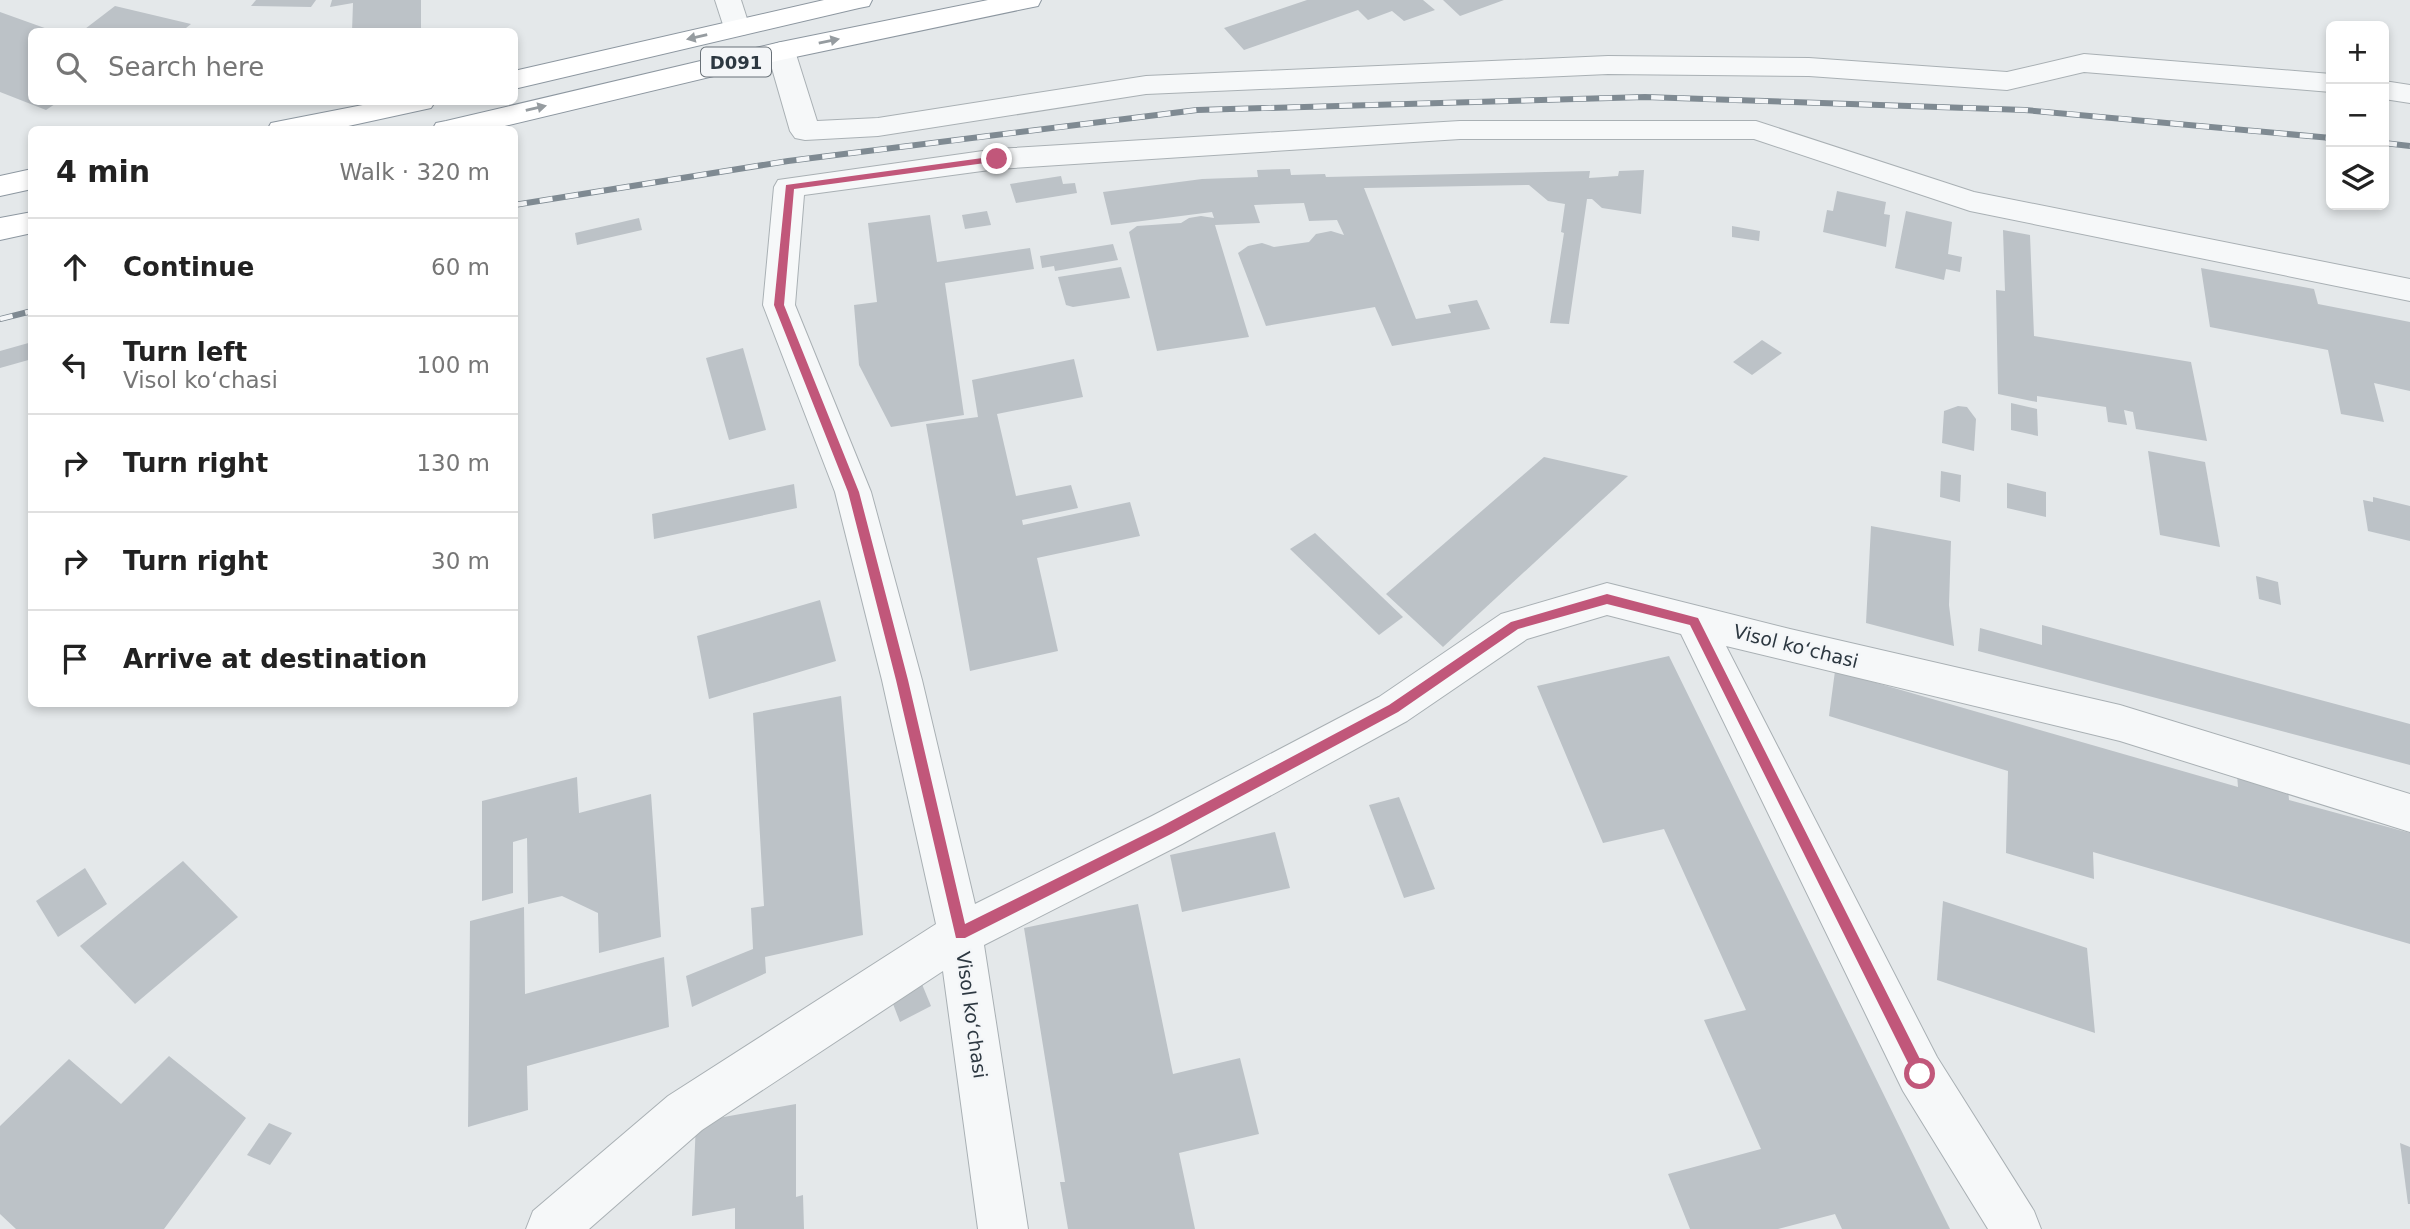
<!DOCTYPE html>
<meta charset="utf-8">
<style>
body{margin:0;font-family:"DejaVu Sans",sans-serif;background:#f6f6f6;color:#222}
.controls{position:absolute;right:21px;top:21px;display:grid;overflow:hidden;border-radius:10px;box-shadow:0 4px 10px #0003}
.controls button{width:63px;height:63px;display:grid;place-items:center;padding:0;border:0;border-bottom:2px solid #e0e0e0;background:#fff;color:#222;font:35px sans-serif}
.stop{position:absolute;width:21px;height:21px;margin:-16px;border:5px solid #c1577a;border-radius:50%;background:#fff}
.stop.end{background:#c1577a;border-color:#fff;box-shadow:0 2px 7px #0008}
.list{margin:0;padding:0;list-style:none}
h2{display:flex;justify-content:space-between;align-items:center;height:91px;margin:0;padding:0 28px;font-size:30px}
h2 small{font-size:23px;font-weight:400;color:#767676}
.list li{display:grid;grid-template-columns:46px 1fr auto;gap:21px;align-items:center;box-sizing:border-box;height:98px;padding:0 28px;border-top:2px solid #e0e0e0}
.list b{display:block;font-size:26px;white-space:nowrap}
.list p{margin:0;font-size:23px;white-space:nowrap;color:#767676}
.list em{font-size:23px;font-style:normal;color:#767676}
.icon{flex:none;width:38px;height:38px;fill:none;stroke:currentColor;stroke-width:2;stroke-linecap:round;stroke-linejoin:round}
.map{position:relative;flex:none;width:2410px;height:1229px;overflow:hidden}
.search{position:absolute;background:#fff;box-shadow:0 4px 10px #0003;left:28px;top:28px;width:490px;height:77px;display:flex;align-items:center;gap:18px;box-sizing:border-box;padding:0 24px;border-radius:10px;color:#767676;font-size:26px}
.panel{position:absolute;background:#fff;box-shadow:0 4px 10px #0003;left:28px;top:126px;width:490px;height:581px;border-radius:10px}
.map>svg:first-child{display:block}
</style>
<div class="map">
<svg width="2410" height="1229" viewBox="0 0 2410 1229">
<rect width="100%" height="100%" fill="#e4e8ea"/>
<!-- building -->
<g fill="#bcc2c7">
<polygon points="256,0 316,0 311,7 251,6"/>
<polygon points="332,0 421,0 421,32 352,32 353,3 330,7"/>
<polygon points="1307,0 1423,0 1435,10 1404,21 1392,11 1368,20 1358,10 1244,50 1224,28"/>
<polygon points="1443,0 1504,0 1460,16"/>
<polygon points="115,6 191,24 181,32 81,32"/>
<polygon points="0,12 53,31 32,32 32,102 58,102 46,110 0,92"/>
<polygon points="1290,169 1291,175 1325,174 1326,177 1590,171 1589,178 1618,176 1619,171 1644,170 1641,214 1602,208 1592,199 1587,199 1569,324 1550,323 1564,233 1561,232 1565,204 1548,201 1529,185 1364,188 1416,319 1451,313 1448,305 1477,300 1490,329 1392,346 1375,307 1266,326 1238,253 1248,246 1262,243 1274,247 1309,242 1316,234 1331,231 1344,235 1337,220 1309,221 1304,203 1254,205 1260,223 1215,225 1249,337 1157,351 1129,232 1137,226 1181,223 1189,218 1201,216 1214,218 1212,212 1111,225 1103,192 1202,179 1258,177 1257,170"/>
<polygon points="1061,176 1063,184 1075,183 1077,193 1016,203 1010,184"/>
<polygon points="1837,191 1886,202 1884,214 1890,215 1886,247 1823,232 1827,210 1833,211"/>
<polygon points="987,211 991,225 965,229 962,215"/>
<polygon points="1906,211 1952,222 1948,254 1962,257 1960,272 1946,269 1944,280 1895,268"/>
<polygon points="930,215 937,262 1030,248 1034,269 945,283 964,415 891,427 859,365 854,305 877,302 868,223"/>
<polygon points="639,218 642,230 577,245 575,233"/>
<polygon points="1732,226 1760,231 1759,241 1732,237"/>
<polygon points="2003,230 2030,235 2034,336 2191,362 2207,441 2136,429 2133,412 2124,410 2127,425 2108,422 2106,407 2037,396 2037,402 1998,394 1996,290 2005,291"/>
<polygon points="1113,244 1118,260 1055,271 1054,266 1042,268 1040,256"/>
<polygon points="1121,267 1130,298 1073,307 1066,305 1058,277"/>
<polygon points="2201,268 2314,289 2318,304 2410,322 2410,391 2374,383 2384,422 2341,414 2328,350 2210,327"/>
<polygon points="1762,340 1782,353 1752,375 1733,362"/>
<polygon points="32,342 32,359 0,368 0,351"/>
<polygon points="743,348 766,430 729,440 706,358"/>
<polygon points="1074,359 1083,397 997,414 1016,496 1071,485 1078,508 1022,520 1023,525 1130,502 1140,536 1037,558 1058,651 970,671 926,424 978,417 972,380"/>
<polygon points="2011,403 2037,409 2038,436 2011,430"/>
<polygon points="1958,406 1967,407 1976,419 1974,451 1942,443 1944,411"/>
<polygon points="2148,451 2205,462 2220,547 2160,535"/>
<polygon points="1544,457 1628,476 1443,647 1386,594"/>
<polygon points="1941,471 1961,475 1960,502 1940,497"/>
<polygon points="2007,483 2046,492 2046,517 2007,508"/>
<polygon points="794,484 797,508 654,539 652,514"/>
<polygon points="2373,497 2410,506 2410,541 2368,531 2363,500 2373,502"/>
<polygon points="1871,526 1951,541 1949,605 1954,646 1866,623"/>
<polygon points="1315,533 1403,617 1379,635 1290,549"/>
<polygon points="2256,576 2278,582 2281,605 2259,599"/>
<polygon points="820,600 836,661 709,699 697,636"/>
<polygon points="2042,625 2410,724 2410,765 1978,651 1980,628 2042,645"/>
<polygon points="1669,656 1930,1189 1950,1229 1842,1229 1835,1214 1778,1229 1690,1229 1668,1174 1761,1149 1704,1020 1746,1010 1664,829 1603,843 1537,686"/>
<polygon points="1835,671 2238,787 2237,775 2288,788 2289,800 2410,833 2410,944 2093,852 2094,879 2006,853 2008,771 1829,716"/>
<polygon points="841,696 863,935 765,957 766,973 692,1007 686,976 753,949 751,908 764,906 753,713"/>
<polygon points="577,777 579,813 651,794 661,937 599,953 598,913 562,896 528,904 527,838 513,842 513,893 482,901 482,801"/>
<polygon points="1399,797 1435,889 1404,898 1369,805"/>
<polygon points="1275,832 1290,888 1182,912 1170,855"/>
<polygon points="183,861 238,917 135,1004 80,946"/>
<polygon points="85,868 107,904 58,937 36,901"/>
<polygon points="1943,901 2087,948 2095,1033 1937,980"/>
<polygon points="1138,904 1173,1074 1240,1058 1259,1134 1179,1153 1195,1229 1068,1229 1060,1182 1065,1182 1024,928"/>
<polygon points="524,907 525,994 664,957 669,1027 527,1066 528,1110 468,1127 470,921"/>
<polygon points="919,977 931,1006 900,1022 888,991"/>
<polygon points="169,1056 246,1118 164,1229 16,1229 0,1214 0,1126 69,1059 121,1104"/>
<polygon points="796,1104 796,1197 803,1195 804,1229 735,1229 735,1208 692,1216 696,1122"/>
<polygon points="269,1123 292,1133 270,1165 247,1155"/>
<polygon points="2400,1143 2410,1147 2410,1204 2408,1204"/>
</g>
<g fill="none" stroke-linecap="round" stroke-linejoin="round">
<defs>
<g id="minor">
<polygon points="715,0 741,0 750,28 746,34 736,36 726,34"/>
<polygon points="781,42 791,45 795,51 817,121 878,118 1146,76 1608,56 1809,58 2007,72 2084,54 2331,74 2331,92 2084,72 2007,90 1809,76 1608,74 1146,94 878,136 805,140 795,138 790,131 767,51 771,45"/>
<polygon points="2384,81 2410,85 2410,103 2384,99"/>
<polygon points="1460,121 1756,121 1974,192 2410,279 2410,301 1970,211 1754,139 1460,139 997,169 804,195 795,305 871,492 922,680 975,904 1152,816 1379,697 1501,614 1607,583 1790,629 2120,705 2410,794 2410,832 2120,741 1726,646 1937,1057 2034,1211 2041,1229 1988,1229 1903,1091 1681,634 1607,615 1527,639 1407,721 1182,844 984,945 1028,1229 978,1229 943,971 702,1130 589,1229 526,1229 533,1211 668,1096 936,924 882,680 835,492 763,305 774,187 778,180 997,149"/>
</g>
<g id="highway">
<polygon points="824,0 872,0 869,6 859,8 514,89 514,71"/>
<polygon points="988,0 1041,0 1038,6 1028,8 781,60 488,130 432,130 436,123 446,121 781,42"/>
<polygon points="378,102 435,102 431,108 330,130 267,130 271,123 281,121"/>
<polygon points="32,169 32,189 0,196 0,176"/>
<polygon points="32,212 32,233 0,240 0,218"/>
</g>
</defs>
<!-- minor casing -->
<use href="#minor" stroke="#a9b0b4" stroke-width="2"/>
<!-- highway casing -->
<use href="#highway" stroke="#8d97a0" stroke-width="2"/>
<!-- minor -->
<use href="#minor" fill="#f6f8f9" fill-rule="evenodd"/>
<!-- highway -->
<use href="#highway" fill="#fff" fill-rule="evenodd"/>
<defs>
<g id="rail">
<polyline points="2384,143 2410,146"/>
<polyline points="514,205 788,161 1197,110 1645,97 2025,110 2331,138"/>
<polyline points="0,319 32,311"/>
</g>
</defs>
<!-- rail casing -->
<use href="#rail" stroke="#7f8a92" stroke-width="6"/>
<!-- rail -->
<use href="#rail" stroke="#f4f6f8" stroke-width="4.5" stroke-dasharray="13" stroke-linecap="butt"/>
</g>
<!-- one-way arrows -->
<defs><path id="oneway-solid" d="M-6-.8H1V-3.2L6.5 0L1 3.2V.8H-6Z" transform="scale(1.75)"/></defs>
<g fill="#969ca0">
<use href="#oneway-solid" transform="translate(697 37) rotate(167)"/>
<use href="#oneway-solid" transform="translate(829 41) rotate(-12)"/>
<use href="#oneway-solid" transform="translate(536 108) rotate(-13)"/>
</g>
<!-- route -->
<polygon fill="#c1577a" points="997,156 1001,159 1000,161 794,189 784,305 859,492 908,680 965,924 1162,826 1389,705 1511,622 1607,594 1698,618 1925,1069 1925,1079 1916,1079 1690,625 1607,604 1518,629 1398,712 1171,834 965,938 956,938 896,680 848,492 774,305 786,185"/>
<g text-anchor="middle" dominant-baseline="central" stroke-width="5" stroke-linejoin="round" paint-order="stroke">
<!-- shield labels -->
<rect fill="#f4f6f8" stroke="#697178" stroke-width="2" x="701" y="47.5" width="70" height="29" rx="5"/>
<g font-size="18" font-weight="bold" fill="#2d3841">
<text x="736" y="62">D091</text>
</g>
<!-- street labels -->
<g font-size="19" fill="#2d3841" stroke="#f4f6f8">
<text transform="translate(1796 646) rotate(14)">Visol koʻchasi</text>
<text transform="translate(972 1015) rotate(82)">Visol koʻchasi</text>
</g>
</g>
</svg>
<div class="controls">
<button>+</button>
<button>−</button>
<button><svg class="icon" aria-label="layers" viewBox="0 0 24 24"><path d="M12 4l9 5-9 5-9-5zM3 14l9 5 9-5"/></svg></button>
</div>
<div class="stop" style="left:1920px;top:1074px"></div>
<div class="stop end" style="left:997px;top:159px"></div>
<div class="search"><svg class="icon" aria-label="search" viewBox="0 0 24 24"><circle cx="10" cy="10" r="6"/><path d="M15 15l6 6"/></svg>Search here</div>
<section class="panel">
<h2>4 min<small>Walk · 320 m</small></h2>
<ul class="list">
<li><svg class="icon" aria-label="ahead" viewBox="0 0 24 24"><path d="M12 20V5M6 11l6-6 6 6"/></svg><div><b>Continue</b></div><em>60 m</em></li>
<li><svg class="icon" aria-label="left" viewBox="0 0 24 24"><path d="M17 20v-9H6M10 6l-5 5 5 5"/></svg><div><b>Turn left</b><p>Visol koʻchasi</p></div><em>100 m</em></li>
<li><svg class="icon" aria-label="right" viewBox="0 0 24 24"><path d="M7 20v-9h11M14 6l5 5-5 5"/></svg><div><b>Turn right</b></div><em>130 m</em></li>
<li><svg class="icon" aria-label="right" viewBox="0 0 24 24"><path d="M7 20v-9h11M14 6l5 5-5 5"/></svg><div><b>Turn right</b></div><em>30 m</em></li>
<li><svg class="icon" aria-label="arrive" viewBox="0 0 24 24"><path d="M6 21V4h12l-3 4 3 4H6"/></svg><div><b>Arrive at destination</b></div></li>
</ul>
</section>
</div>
